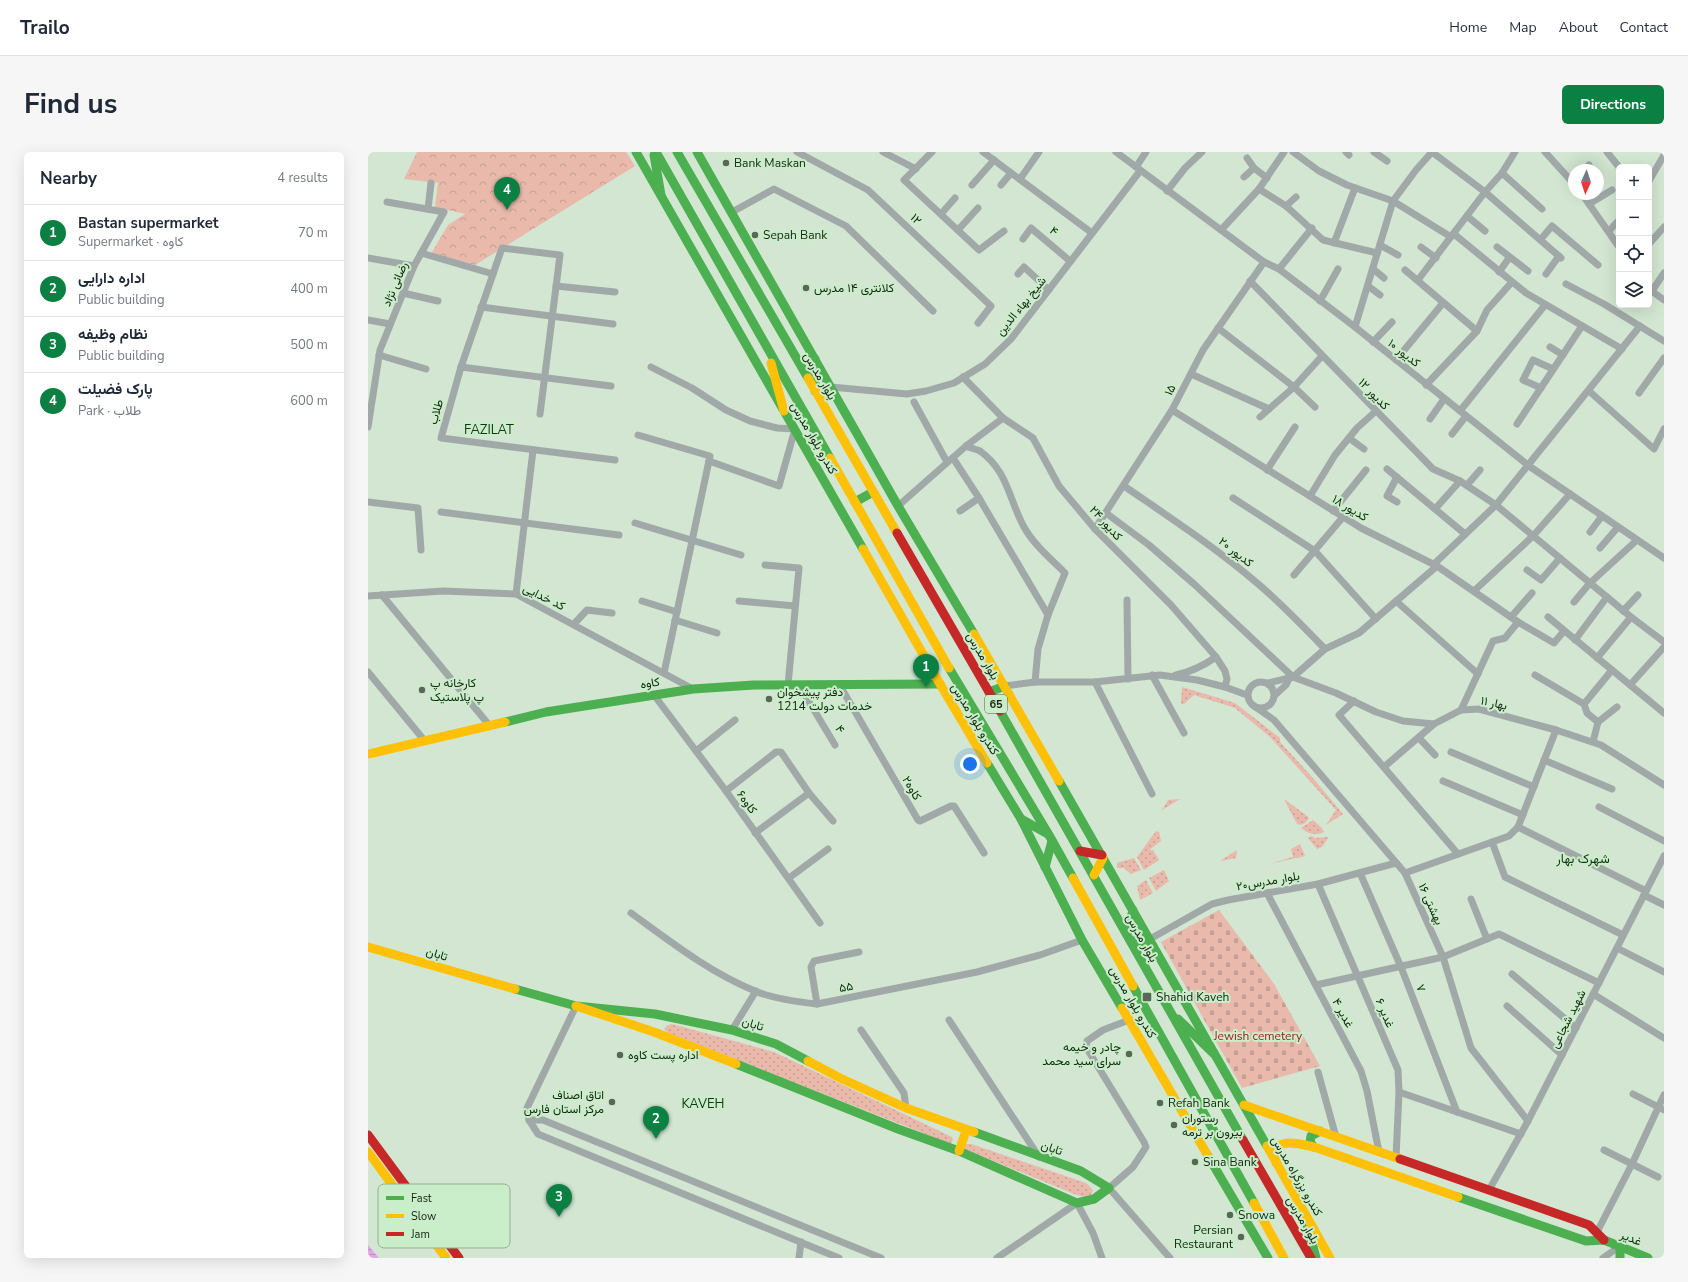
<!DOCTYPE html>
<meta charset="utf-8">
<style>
body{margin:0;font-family:"Nunito Sans",Vazirmatn,sans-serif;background:#f6f6f7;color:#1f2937}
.controls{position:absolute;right:12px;top:12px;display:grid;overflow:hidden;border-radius:6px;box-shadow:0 4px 16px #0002}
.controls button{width:36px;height:36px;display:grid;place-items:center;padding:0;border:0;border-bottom:1px solid #e0e1e3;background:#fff;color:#1f2937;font:20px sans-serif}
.compass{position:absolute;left:1200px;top:12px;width:36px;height:36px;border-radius:50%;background:#fff;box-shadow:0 4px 16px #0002;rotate:183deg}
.you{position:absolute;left:602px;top:612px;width:14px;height:14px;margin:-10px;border:3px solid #fff;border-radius:50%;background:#1a73e8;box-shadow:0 0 0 6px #1a73e833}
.badge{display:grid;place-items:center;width:26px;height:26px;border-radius:50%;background:#0b8043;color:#fff;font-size:13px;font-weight:700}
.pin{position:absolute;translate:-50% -33px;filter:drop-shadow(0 1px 2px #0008)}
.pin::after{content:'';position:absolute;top:21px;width:14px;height:12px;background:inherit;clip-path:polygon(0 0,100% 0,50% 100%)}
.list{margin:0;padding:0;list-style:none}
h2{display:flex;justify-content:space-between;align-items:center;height:52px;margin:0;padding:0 16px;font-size:17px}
h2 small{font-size:13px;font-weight:400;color:#747a83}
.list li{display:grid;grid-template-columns:26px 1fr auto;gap:12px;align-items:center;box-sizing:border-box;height:56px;padding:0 16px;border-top:1px solid #e0e1e3}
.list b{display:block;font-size:15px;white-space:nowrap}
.list p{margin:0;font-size:13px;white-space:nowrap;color:#747a83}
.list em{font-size:13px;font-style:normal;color:#747a83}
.icon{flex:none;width:22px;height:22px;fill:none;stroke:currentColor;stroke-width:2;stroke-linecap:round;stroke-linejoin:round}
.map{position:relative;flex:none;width:1296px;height:1106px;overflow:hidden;border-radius:6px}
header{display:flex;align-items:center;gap:24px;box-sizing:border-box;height:56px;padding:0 20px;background:#fff;border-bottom:1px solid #e0e1e3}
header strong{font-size:19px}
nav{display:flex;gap:22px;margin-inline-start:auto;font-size:14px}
.intro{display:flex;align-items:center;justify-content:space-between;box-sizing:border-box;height:96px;padding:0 24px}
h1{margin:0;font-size:28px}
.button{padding:10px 18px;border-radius:6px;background:#0b8043;color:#fff;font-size:14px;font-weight:700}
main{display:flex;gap:24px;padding:0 24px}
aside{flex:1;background:#fff;border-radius:6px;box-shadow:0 4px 16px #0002}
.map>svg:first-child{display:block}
</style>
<header>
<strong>Trailo</strong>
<nav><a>Home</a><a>Map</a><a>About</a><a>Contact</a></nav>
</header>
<div class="intro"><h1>Find us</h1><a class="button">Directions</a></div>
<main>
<aside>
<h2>Nearby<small>4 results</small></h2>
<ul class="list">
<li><span class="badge">1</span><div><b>Bastan supermarket</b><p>Supermarket · کاوه</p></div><em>70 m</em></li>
<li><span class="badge">2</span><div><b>اداره دارایی</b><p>Public building</p></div><em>400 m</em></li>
<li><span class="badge">3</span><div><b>نظام وظیفه</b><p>Public building</p></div><em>500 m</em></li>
<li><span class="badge">4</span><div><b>پارک فضیلت</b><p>Park · طلاب</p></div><em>600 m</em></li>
</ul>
</aside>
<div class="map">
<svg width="1296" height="1106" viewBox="0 0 1296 1106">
<defs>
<pattern id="grass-dots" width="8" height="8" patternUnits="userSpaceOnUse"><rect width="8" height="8" fill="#e9b9ac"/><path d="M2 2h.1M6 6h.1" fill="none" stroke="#c79f93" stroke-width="1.8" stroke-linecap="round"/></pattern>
<pattern id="cemetery-stones" width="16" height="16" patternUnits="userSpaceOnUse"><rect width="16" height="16" fill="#e9b9ac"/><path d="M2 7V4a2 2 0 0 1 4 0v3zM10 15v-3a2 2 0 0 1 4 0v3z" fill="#c79f93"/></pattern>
<pattern id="park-crowns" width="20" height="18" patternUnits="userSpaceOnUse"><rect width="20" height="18" fill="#e9b9ac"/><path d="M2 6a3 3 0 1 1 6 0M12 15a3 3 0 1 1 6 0" fill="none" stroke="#c79f93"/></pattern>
<pattern id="water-rules" width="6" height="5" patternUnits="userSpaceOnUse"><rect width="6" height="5" fill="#e2a7e7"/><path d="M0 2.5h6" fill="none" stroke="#c18fc5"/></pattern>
</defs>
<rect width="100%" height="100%" fill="#d2e6d1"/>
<!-- grass -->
<g fill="url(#grass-dots)">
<polygon points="814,535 867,551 912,586 912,590 945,626 975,662 958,673 968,658 901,584 867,556 826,543 816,552 813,552"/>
<polygon points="812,647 794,658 800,648"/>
<path d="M916 647 939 664 941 666C938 671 935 674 929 672Z"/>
<path d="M945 668 953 675 956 680C948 684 940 682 933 676Z"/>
<polygon points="788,679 791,680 793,689 781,698 785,698 791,708 776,718 769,705"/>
<polygon points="944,684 947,686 960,685 960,686 954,695 949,697 940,686"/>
<polygon points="932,692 937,704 901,712 925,705 923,697"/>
<polygon points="869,698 868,706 852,709"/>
<polygon points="766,706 773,718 763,722 756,716 749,716 749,711"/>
<polygon points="796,718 801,729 788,739 781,726"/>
<polygon points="778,728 785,741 772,748 769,734"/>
<polygon points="304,872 406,900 584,985 585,988 583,991 578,990 300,881 296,877 300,873"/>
<polygon points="597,992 603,992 718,1031 725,1038 723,1043 716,1045 706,1042 597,997"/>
</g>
<!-- cemetery -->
<polygon fill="url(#cemetery-stones)" points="851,758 906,832 952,914 874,936 793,790"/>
<!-- park -->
<polygon fill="url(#park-crowns)" points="49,0 258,0 267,14 107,113 63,102 80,73 97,62 67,55 70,31 36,27"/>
<!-- water -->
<polygon fill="url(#water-rules)" points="0,1093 11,1106 0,1106"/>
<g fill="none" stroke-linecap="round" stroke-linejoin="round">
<!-- street -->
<g stroke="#a1a9a8" stroke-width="7">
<polyline points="429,0 500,38 623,154 610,171"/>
<polyline points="515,0 548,17"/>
<polyline points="564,0 536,28 611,98 636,79"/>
<polyline points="615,0 724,81"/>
<polyline points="748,0 896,110 911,117 987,175 1161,314 1296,406"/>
<polyline points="925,0 951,19 979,33 1025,49 1083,85"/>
<polyline points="978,0 981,3"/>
<polyline points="1006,0 1019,9"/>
<polyline points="1064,0 1117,40 1193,106"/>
<polyline points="1177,0 1206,32"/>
<polyline points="1239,0 1251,15"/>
<polyline points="879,6 886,16 899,26"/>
<polyline points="768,15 778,0"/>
<polyline points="1215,18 1221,13"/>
<polyline points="1134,21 1174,57"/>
<polyline points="876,25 886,16"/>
<polyline points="652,27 671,0"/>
<polyline points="1281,29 1296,3"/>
<polyline points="604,33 626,8"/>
<polyline points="633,33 643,21"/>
<polyline points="891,37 918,54 955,88 1009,101"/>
<polyline points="799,39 817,16 834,0"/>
<polyline points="1214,42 1251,95"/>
<polyline points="1221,52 1244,38"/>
<polyline points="918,54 928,45"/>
<polyline points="60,57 63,31"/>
<polyline points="364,60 406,37 478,74 565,159"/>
<polyline points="573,62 587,46"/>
<polyline points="1099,64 1117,79"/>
<polyline points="590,78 610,56"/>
<polyline points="853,78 891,37 916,0"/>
<polyline points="1241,79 1251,68"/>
<polyline points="1086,82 1158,141 1254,197"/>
<polyline points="655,87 663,76 702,109"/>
<polyline points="1173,87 1184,74 1230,113"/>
<polyline points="966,91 987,36"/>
<polyline points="1281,92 1296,75"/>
<polyline points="1012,93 1030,103"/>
<polyline points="1053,95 1068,106"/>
<polyline points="1129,95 1160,119"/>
<polyline points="53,101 125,122"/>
<polyline points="0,106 46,114"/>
<polyline points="911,117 944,76"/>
<polyline points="1005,117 1016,126"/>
<polyline points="1037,118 1109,179"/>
<polyline points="1131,120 1141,106"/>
<polyline points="650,122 656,115 681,138"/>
<polyline points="1178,122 1191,104"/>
<polyline points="1050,128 1117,40 1134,21 1147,0"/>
<polyline points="882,129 1065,317 1092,329 1128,353 1263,465 1296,490"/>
<polyline points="1198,132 1236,152 1296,189"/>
<polyline points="188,134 247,140"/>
<polyline points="1000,134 1012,143"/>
<polyline points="1281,137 1296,148"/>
<polyline points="1284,139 1296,121"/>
<polyline points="35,141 70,149"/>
<polyline points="952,149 970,117"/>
<polyline points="113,155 245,172"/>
<polyline points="0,168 22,172"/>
<polyline points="987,175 1025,49 1048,18 1064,0"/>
<polyline points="850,176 926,235 947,255"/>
<polyline points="1005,190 1024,170"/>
<polyline points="1182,195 1195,203"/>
<polyline points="11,203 58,217"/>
<polyline points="1028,208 1075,151"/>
<polyline points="93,215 243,234"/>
<polyline points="283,215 324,236 358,258 382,269 409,276 427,277 411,334 341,309"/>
<polyline points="823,222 901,257"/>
<polyline points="595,225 635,266 665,286 691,334 727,377 803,453 848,505 857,519 859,527 857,535"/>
<polyline points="1058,233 1109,179 1119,158 1144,130"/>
<polyline points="463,235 539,242 558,239 586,231 617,212 643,187 772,19"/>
<polyline points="1173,236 1155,228 1165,208 1185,217"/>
<polyline points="1221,239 1286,297 1296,277"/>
<polyline points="1271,241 1296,206"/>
<polyline points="546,250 579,310"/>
<polyline points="804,258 993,376 1069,414 1150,470 1186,491 1196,479"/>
<polyline points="1092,259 1177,153"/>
<polyline points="172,262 192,103 134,96 93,215 73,286 247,308"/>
<polyline points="892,265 926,235 954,204"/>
<polyline points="1062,267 1076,247"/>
<polyline points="1149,272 1214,174"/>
<polyline points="0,275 12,198 46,114 76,60 19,50"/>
<polyline points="1084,282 1098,264"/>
<polyline points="270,283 342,304 296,521"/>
<polyline points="981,286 996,297"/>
<path d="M598 294C602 296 608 297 612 299 640 319 641 348 656 375 666 393 683 407 697 421L680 463 670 497 667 530"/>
<polyline points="585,306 611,346 680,463"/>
<polyline points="1019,317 1097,382"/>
<polyline points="899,318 927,275"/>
<polyline points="1099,333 1112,318"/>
<path d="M756 334C801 365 847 395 889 431 913 451 935 474 957 497"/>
<polyline points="942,344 967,303 989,276 1008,259"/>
<polyline points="865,346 947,399 1008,467"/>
<polyline points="0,350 50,356 53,398"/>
<polyline points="1029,350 1019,344 1029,325"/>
<polyline points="530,354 598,294 635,266"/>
<polyline points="1067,357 1092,329"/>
<polyline points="592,359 611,346"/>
<polyline points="965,359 998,318"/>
<polyline points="73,360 251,383"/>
<polyline points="738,361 781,393 826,432 925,525 968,541 1008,560 1035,569 1066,572 1093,558 1111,557 1188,578 1233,593 1296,633"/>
<polyline points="267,371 373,403"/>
<polyline points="727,377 804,258 835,198 896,110"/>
<polyline points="1222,380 1234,364"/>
<polyline points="1232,396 1250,375"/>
<polyline points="1066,412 1128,353 1272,174"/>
<polyline points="397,413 431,416 420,533"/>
<polyline points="1159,418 1173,428 1192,406"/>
<polyline points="926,423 975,365"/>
<polyline points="1106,439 1165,384 1202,342"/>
<polyline points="148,442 165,298"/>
<polyline points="14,443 121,573"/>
<polyline points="0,444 75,439 148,442 325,537"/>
<polyline points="759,448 760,527"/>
<polyline points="274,449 309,460"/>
<polyline points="371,449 427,454"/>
<polyline points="1028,449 1110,522"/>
<polyline points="1206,450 1222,431 1269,388"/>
<polyline points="1255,459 1270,443"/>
<polyline points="1143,465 1164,441"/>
<polyline points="1180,465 1296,561"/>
<polyline points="307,468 349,481"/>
<polyline points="206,472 219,458 244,461"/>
<polyline points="1207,488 1239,445"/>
<polyline points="1229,506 1263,465"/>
<polyline points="0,520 56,588"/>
<polyline points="784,523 816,581"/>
<path d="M808 523C823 520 835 514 848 505"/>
<polyline points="1167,523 1216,552"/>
<circle cx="893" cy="543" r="13"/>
<polyline points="727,530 784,642"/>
<polyline points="900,531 925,525 957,497 991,481 1069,414"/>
<polyline points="471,532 550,668 552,669 583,654 586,654 616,701"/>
<polyline points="431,533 467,593"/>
<polyline points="1262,533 1296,495"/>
<polyline points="637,534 667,530 727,530 792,523 829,528 857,535 879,543"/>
<polyline points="286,543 358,639 452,771"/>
<polyline points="907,543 918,533 921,527"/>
<polyline points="986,549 971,563 1090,702"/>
<polyline points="886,554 906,568 1037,721 1075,805 1103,896 1160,969"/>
<polyline points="1093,558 1125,489 1137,486 1150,470"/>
<polyline points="1230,570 1249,555"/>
<polyline points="1051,586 1067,603"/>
<polyline points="1225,590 1230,570 1219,561 1216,552 1244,518"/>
<polyline points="328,599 367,568"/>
<polyline points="1083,600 1166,635"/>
<polyline points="1176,608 1244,637"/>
<polyline points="1016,615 1066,572"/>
<polyline points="1075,629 1155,663"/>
<polyline points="358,639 408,600 413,600 441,641 465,669"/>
<polyline points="1231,655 1296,689"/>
<polyline points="1150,675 1278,739"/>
<polyline points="387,681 441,641"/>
<polyline points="1124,690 1137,725 1255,783"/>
<polyline points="992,721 1033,815 1089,960"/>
<polyline points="1037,721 1141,684 1150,675 1188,578"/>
<polyline points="421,726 460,697"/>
<polyline points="950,732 1030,918 1031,940 1028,1006"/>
<polyline points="899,741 993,919 999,939 1011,1000"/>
<polyline points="1276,743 1296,753"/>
<polyline points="1103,747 1119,787"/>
<path d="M263 761C303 790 341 820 387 839 404 846 430 850 449 852L609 820 672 803 714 788"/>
<polyline points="782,787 844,752 860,748 950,732 1028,711"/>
<polyline points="1249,796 1296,820"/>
<polyline points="1144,822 1208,876"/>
<polyline points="948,833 1075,805 1131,782 1231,831"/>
<polyline points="1225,842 1296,886"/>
<polyline points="449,852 443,815 446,809 491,800"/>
<polyline points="208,854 159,956 161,968 170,982 471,1106"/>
<polyline points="1139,854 1194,903"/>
<polyline points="581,868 671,1005"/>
<polyline points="761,868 735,878 719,889 718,895 776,990 778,995 765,1015 741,1036 802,1106"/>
<polyline points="364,878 388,839"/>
<polyline points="493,878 536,941 538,956"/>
<polyline points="950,920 968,985"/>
<polyline points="1031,940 1153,982"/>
<polyline points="1265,942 1296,958"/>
<polyline points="161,968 175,968 513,1106"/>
<polyline points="1236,998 1290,1025"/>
<polyline points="1121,1038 1160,969 1296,704"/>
<polyline points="1229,1080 1264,1012 1296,943"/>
<polyline points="431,1106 433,1090"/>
<polyline points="629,1106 709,1051 725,1081 734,1106"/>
<polyline points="1235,1106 1252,1094"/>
</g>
<!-- fast -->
<g stroke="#4caf50" stroke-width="9">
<polyline points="268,0 495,397"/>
<polyline points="288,0 462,306"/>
<polyline points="309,0 440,226"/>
<polyline points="329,0 530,354 606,482"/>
<polyline points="286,3 293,43"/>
<polyline points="447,207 447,239"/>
<polyline points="487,350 505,340"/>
<polyline points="581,516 681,683 705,726"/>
<polyline points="621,540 637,534"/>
<polyline points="632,559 875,988"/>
<polyline points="137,570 178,560 325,537 386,533 572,532"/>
<polyline points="619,611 653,667 714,788 754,856"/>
<polyline points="691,629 899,994"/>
<polyline points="653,667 680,682"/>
<polyline points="677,715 684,689"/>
<polyline points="759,782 765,758"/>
<polyline points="762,788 785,794"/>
<polyline points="765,834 886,1051"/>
<polyline points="147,837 208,854 287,862 364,878 408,892 440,909"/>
<polyline points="810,867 845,901"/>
<polyline points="368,912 530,977 591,999 709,1051 726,1047 741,1036 713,1019 606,980"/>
<polyline points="946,995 942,990 943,984 952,979"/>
<polyline points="840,1004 900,1106"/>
<polyline points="1090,1045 1218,1089 1236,1088 1280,1106"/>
<polyline points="936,1061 948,1106"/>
<polyline points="1252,1094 1252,1106"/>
</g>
<!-- slow -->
<g stroke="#ffc107" stroke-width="9">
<polyline points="403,211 416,259"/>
<polyline points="440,226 529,381"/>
<polyline points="462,306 581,516"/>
<polyline points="495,397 572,532 619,611"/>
<polyline points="606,482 691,629"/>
<polyline points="0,602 137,570"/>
<polyline points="726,723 735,706"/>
<polyline points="705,726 765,834"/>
<polyline points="0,795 147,837"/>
<polyline points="208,854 286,880 368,912"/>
<polyline points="754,856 840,1004"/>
<polyline points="440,909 472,926 538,956 606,980"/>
<polyline points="876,953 1032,1007"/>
<polyline points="899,994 962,1106"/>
<polyline points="591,999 598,979"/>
<polyline points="0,1000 78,1106"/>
<path d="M908 1011C908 1008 907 1004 907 1002 909 984 936 993 946 995L1090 1045"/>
<polyline points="886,1051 916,1106"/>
</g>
<!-- jam -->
<g stroke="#c62828" stroke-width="9">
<polyline points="529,381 632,559"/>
<polyline points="712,699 734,703"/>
<polyline points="0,983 91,1106"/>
<polyline points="875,988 943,1106"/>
<polyline points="1032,1007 1221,1073 1236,1088"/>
</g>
</g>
<!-- markers -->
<g fill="#586757" stroke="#caeec9" stroke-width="1.5">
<circle cx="358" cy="11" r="4"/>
<circle cx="387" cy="83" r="4"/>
<circle cx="438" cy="136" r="4"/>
<circle cx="54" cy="538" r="4"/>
<circle cx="401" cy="547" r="4"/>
<rect x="774" y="840" width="10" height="10" rx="2"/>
<circle cx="761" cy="902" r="4"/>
<circle cx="252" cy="903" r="4"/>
<circle cx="244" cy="950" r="4"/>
<circle cx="792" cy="951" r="4"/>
<circle cx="806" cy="973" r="4"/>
<circle cx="827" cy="1010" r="4"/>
<circle cx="862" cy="1063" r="4"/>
<circle cx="873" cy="1085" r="4"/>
</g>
<g text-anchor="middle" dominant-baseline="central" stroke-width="4" stroke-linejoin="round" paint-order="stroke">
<!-- shield labels -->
<rect fill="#caeec9" stroke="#4c604b" stroke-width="1" x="617" y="543" width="22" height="18" rx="3"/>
<g font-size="11" font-weight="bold" fill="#162315">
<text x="628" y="552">65</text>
</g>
<!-- poi labels -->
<g font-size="12" fill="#162315" stroke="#caeec9" text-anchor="start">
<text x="366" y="11">Bank Maskan</text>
<text x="395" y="83">Sepah Bank</text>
<text x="446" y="136">کلانتری ۱۴ مدرس</text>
<text x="62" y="531">کارخانه پ<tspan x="62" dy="14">پ پلاستیک</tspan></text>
<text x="409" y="540">دفتر پیشخوان<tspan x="409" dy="14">خدمات دولت 1214</tspan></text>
<text x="788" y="845">Shahid Kaveh</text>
<text x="753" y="895" text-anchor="end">چادر و خیمه<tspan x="753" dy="14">سرای سید محمد</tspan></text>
<text x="260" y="903">اداره پست کاوه</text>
<text x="236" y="943" text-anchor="end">اتاق اصناف<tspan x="236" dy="14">مرکز استان فارس</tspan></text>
<text x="800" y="951">Refah Bank</text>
<text x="814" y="966">رستوران<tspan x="814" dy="14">بیرون بر ترمه</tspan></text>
<text x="835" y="1010">Sina Bank</text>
<text x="870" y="1063">Snowa</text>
<text x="865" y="1078" text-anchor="end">Persian<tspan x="865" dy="14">Restaurant</tspan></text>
</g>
<!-- street labels -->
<g font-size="12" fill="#162315" stroke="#caeec9">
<text transform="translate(548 67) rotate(44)">۱۲</text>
<text transform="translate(686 79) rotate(41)">۴</text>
<text transform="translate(27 132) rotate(-67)">رضائی نژاد</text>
<text transform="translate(653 154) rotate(-51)">شیخ بهاء الدین</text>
<text transform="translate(1036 201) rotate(38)">کدیور ۱۰</text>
<text transform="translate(452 224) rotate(60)">بلوار مدرس</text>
<text transform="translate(802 238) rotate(-63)">۱۵</text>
<text transform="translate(1006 242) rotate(46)">کدیور ۱۲</text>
<text transform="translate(68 260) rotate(-75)">طلاب</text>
<text transform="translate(446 286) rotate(60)">کندرو بلوار مدرس</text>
<text transform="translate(982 356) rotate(31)">کدیور ۱۸</text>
<text transform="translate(738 371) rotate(48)">کدیور ۲۴</text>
<text transform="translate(868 400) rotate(38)">کدیور ۲۰</text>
<text transform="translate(176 445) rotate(26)">کد خدایی</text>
<text transform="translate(615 504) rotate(60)">بلوار مدرس</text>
<text transform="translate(282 531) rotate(-9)">کاوه</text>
<text transform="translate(1126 551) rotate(12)">بهار ۱۱</text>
<text transform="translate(607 567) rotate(59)">کندرو بلوار مدرس</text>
<text transform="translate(472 577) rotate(59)">۴</text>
<text transform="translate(544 636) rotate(60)">کاوه۲</text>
<text transform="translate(379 650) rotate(55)">کاوه۶</text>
<text transform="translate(900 729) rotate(-10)">بلوار مدرس۲۰</text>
<text transform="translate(1063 752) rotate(66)">۱۶ بهشتی</text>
<text transform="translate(774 786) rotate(61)">بلوار مدرس</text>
<text transform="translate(69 802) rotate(16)">تابان</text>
<text transform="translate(478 835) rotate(-11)">۵۵</text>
<text transform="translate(1053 836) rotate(69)">۷</text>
<text transform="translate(765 850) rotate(60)">کندرو بلوار مدرس</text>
<text transform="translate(975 861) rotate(62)">غدیر ۴</text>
<text transform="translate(1017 861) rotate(67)">غدیر ۶</text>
<text transform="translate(1200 867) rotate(-63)">شهید شجاعی</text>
<text transform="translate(385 872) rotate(17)">تابان</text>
<text transform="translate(684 996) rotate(19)">تابان</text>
<text transform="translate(929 1024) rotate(60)">کندرو بزرگراه مدرس</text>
<text transform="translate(935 1068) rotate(60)">بلوار مدرس</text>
<text transform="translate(1263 1086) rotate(22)">غدیر</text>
</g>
<!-- park labels -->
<g font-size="12" fill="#9c2026" stroke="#caeec9">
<text x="890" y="884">Jewish cemetery</text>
</g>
<!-- neighbourhood labels -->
<g font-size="13" fill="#153316" stroke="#caeec9">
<text x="121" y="278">FAZILAT</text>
<text x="1215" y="707">شهرک بهار</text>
<text x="335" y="952">KAVEH</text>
</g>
</g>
<!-- legend -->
<rect x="10" y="1032" width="132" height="64" rx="6" fill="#caeec9" stroke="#94b193" stroke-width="1"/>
<rect x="18" y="1044" width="18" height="4" fill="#4caf50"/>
<rect x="18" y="1062" width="18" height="4" fill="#ffc107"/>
<rect x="18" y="1080" width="18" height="4" fill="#c62828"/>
<g font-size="11" fill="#162315">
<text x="43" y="1050">Fast</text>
<text x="43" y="1068">Slow</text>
<text x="43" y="1086">Jam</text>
</g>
</svg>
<div class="controls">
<button>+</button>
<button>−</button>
<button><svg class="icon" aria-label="locate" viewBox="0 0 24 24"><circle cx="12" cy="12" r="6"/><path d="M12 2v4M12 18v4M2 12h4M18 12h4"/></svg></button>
<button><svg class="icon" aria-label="layers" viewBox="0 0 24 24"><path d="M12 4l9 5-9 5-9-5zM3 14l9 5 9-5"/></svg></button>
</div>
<svg class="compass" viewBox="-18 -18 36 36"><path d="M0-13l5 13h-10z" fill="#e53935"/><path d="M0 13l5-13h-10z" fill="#747a83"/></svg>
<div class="you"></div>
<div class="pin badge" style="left:558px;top:535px">1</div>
<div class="pin badge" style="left:288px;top:987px">2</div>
<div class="pin badge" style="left:191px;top:1065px">3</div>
<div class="pin badge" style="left:139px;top:58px">4</div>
</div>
</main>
